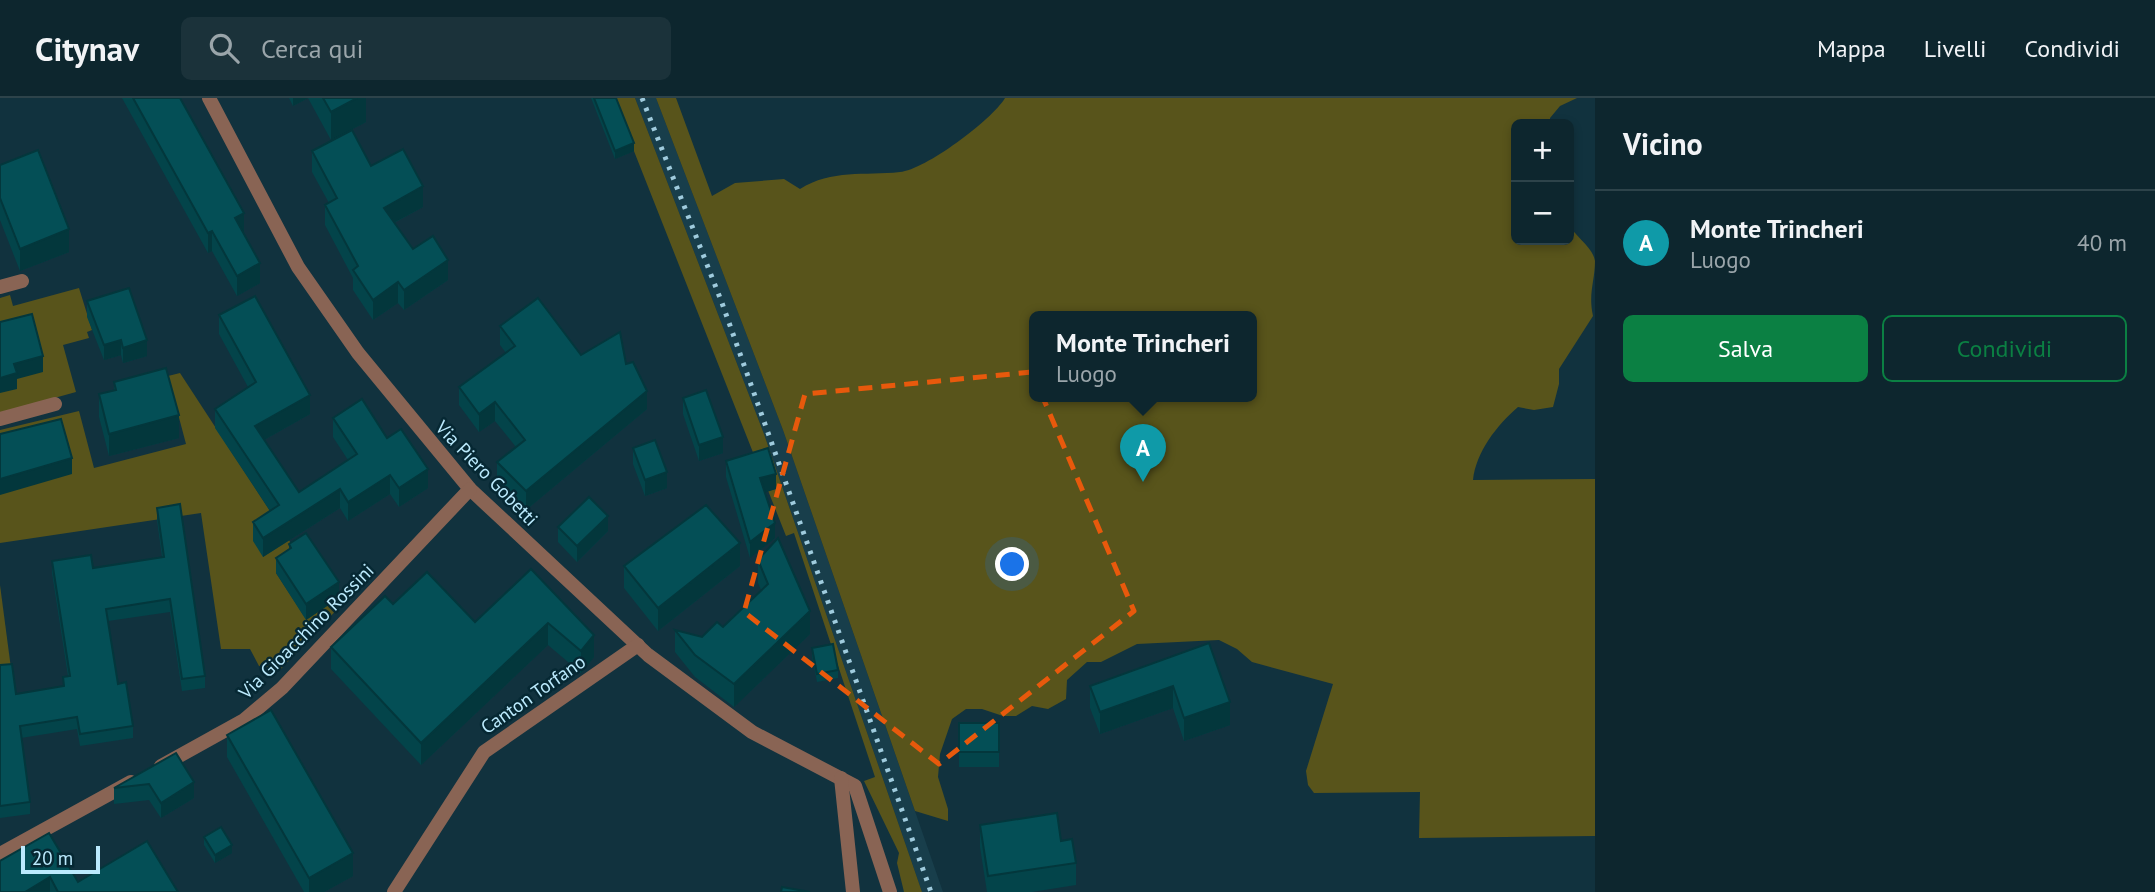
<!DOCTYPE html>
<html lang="it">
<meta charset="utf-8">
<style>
body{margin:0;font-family:"PT Sans",sans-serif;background:#1b323a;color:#f1f3f6}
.controls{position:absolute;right:21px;top:21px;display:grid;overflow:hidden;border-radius:10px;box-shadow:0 4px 10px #0003}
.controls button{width:63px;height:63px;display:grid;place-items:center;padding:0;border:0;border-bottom:2px solid #2d434a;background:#0d262e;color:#f1f3f6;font:35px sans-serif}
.scale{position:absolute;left:21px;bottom:18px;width:79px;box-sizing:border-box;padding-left:7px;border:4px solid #bbeafd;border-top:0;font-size:19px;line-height:24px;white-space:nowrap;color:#bbeafd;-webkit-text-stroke:5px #062833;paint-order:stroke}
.you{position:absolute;left:1013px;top:467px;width:24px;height:24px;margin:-18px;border:5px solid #fff;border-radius:50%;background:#1a73e8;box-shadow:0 0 0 10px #1a73e833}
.badge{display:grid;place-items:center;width:46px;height:46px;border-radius:50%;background:#0b8043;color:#fff;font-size:23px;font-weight:700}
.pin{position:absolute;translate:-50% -58px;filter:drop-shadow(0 2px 4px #0008)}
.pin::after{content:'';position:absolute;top:37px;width:24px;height:21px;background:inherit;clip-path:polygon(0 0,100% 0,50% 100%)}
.popup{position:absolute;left:1029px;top:213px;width:228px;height:91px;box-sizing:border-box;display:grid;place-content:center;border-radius:10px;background:#0d262e;filter:drop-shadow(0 2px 5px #0005);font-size:23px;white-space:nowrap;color:#9aa5aa}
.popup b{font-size:26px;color:#f1f3f6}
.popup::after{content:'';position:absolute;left:50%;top:100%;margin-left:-14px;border:14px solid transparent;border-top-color:#0d262e}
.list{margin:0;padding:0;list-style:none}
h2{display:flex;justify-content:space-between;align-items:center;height:91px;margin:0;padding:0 28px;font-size:30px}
h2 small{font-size:23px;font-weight:400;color:#9aa5aa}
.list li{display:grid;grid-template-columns:46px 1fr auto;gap:21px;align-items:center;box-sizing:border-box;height:105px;padding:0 28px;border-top:2px solid #2d434a}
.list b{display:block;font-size:26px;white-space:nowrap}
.list p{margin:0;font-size:23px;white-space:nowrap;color:#9aa5aa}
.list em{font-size:23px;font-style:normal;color:#9aa5aa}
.actions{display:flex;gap:14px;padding:21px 28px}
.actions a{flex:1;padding:16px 0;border:2px solid #0b8043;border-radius:10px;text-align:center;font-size:24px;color:#0b8043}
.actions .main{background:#0b8043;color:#fff}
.icon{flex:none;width:38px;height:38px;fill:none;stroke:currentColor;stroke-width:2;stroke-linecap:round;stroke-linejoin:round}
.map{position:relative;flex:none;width:1595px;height:794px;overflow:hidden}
header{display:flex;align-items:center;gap:42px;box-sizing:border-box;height:98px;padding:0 35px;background:#0d262e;border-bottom:2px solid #2d434a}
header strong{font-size:33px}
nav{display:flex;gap:38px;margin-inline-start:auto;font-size:24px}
.search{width:490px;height:63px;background:#1b323a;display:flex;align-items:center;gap:18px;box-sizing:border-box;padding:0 24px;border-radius:10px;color:#9aa5aa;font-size:26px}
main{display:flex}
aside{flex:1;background:#0d262e}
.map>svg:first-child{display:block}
</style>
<header>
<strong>Citynav</strong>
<div class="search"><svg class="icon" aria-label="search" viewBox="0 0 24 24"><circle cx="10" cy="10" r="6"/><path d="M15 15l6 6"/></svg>Cerca qui</div>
<nav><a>Mappa</a><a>Livelli</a><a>Condividi</a></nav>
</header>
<main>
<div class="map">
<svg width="1595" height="794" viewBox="0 0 1595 794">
<rect width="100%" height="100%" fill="#11323e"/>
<!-- built -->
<polygon fill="#183e4b" points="635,0 656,0 783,332 943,794 922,794 764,336"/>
<!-- green -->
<g fill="#58541b" fill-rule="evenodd">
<polygon points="613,0 635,0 764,336 922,794 904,794 897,765 899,755 864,683 875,679 794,435 786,438"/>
<path d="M656 0H676L712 98 735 85 784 81 800 91C832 71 864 78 900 74 925 72 992 22 1005 0H1577L1560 8 1550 20V26H1516V142H1569V126C1575 139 1593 149 1595 163 1595 183 1588 195 1593 218L1559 271V286L1553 309 1534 312 1518 309C1497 327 1476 354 1473 382L1595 381V738L1419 740 1420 694 1314 695 1308 687 1306 673 1333 586 1252 564 1237 551 1219 542 1137 546 1101 564H1087L1067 582 1066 601 1048 611 1032 608 1016 618H1003L982 611H966L952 621 940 656 938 679 948 711V723L915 713 783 332ZM1034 218H1252V298H1034Z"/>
<polygon points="79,190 92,232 87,234 89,240 63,247 76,294 0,315 0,200 10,197 13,208"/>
<polygon points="180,275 298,456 276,475 306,521 339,500 343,505 280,572 259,568 250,551 221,551 201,415 0,445 0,332 79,313 94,370 186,346 168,278"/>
<polygon points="0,487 12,578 0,579"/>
</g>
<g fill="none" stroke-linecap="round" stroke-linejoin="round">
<!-- minor -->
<g stroke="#896454" stroke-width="14">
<polyline points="209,0 298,169 358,255 470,391 648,557 752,634 855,688 890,794"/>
<polyline points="0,189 22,183"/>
<polyline points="0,321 55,306"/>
<polyline points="161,668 244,622 282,590 470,391"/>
<polyline points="841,680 853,794"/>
<polyline points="0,756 131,684"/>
<polyline points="394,794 484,654 638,547"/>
</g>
<!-- rail -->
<polyline stroke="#9fcbdd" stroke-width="5" stroke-dasharray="3.5 7" stroke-linecap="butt" points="642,0 722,205 931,794"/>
</g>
<!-- wall -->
<g fill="#03444a">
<polygon points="122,0 180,0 260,185 237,198 212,153 208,155"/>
<polygon points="289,0 366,0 366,24 331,42 308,0 293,8"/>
<polygon points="591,0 616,0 634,53 615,61"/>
<polygon points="312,53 371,68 423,109 394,125 413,151 448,182 404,212 398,205 373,222 353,192 353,180 325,127 325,107 329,105 312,74"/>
<polygon points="0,67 69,154 20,173 0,122"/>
<polygon points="87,203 147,258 123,265 121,257 104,262 87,219"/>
<polygon points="219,217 310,316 264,342 299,394 348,362 333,339 333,320 387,340 428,390 399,409 390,396 348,423 340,410 263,459 253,443 253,424 270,413 215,330 215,311 248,289 219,236"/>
<polygon points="500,228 581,257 626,266 647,311 526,412 497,382 497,364 516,349 495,323 479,334 459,307 459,289 506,255 500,247"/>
<polygon points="114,284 179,340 109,358 99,319 99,296 114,292"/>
<polygon points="683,300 723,355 699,363 683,316"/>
<polygon points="633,350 667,390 645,398 633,366"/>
<polygon points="726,363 776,391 764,394 775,440 750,460 726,379"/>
<polygon points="157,410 205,578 205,590 182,593 170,514 108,523 118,586 133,628 133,640 80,648 77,631 21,640 30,704 30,716 0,720 0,567 16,596 63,588 63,579 68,578 52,475 52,463 93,470 162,459 157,422"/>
<polygon points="558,429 608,433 577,464 558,444"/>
<polygon points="289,446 339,500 306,522 276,475 276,460 289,451"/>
<polygon points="758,462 810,536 734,609 695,579 675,554 675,532 702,539 723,529 761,492 758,485"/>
<polygon points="624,468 740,468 658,533 624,490"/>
<polygon points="531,471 594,559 581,575 548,547 421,667 331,571 331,549 393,506 475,524"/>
<polygon points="1209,545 1230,627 1184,643 1173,610 1100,636 1090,610 1090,588"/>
<polygon points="812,550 838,572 838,580 817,584 812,558"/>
<rect x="959" y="625" width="40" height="44"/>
<polygon points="227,637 353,778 324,794 304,794 227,659"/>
<polygon points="176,655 194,700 161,720 149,702 114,706 114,690"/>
<polygon points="980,727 1061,743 1076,765 1076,787 1032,794 987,794 980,749"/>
<polygon points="204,739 232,755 215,765 204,747"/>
<polygon points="0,763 78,784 178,794 0,794"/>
</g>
<!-- shaded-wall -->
<g fill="#03373c">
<polygon points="293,0 308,0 293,8"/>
<polygon points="357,0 366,0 366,24 331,42 331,14"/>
<polygon points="634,45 634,53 615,61 615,53"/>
<polygon points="423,88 423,109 384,130 384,110"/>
<polygon points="244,115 244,135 235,120"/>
<polygon points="69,131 69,154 20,173 20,151"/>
<polygon points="212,133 212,153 208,155 208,135"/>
<polygon points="448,162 448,182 404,212 404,192"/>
<polygon points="260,165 260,185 237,198 237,178"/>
<polygon points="398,184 398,205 373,222 373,202"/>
<polygon points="121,242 121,257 104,262 104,247"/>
<polygon points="147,242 147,258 123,265 123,250"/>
<polygon points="43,258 43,274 17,281 17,291 0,295 0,280 14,266"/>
<polygon points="647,293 647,311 526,412 526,393"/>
<polygon points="310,297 310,316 255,347 255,328"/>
<polygon points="495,304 495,323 479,334 479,316"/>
<polygon points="179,317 179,340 109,358 109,336"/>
<polygon points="723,339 723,355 699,363 699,347"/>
<polygon points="72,360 72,376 0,397 0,381"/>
<polygon points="428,371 428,390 399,409 399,390"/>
<polygon points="667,374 667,390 645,398 645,382"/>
<polygon points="776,376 776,391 760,396 760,380"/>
<polygon points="390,377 390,396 348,423 348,404"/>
<polygon points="340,391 340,410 263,459 263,440"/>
<polygon points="608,418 608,433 577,464 577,448"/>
<polygon points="775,425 775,440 750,460 750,444"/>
<polygon points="740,445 740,468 658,533 658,510"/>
<polygon points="339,484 339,500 306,522 306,506"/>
<polygon points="810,513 810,536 734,609 734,586"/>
<polygon points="548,525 548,547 421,667 421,645"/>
<polygon points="594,537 594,559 581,575 581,553"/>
<polygon points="1173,588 1173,610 1100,636 1100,614"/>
<polygon points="1230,604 1230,627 1184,643 1184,620"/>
<polygon points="194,684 194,700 161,720 161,705"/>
<polygon points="232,747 232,755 215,765 215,757"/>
<polygon points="353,755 353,778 324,794 309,794 309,780"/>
<polygon points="50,779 50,794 25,794"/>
</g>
<!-- building -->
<g fill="#044f56" stroke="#03373c" stroke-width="2">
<polygon points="133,0 180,0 244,115 235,120 260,165 237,178 212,133 208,135"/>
<polygon points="323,0 357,0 331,14"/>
<polygon points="594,0 616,0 634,45 615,53"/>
<polygon points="352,32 371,68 403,51 423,88 384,110 413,151 433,138 448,162 404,192 398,184 373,202 353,172 358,168 325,107 337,100 312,53"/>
<polygon points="38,52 69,131 20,151 0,100 0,67"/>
<polygon points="129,190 147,242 123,250 121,242 104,247 87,203"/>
<polygon points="255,198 310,297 255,328 299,394 357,356 333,320 362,301 387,340 401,331 428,371 399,390 390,377 348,404 340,391 263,440 253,424 279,407 215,311 256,284 219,217"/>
<polygon points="538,200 581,257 620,234 626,266 633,264 647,293 526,393 497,364 525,342 495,304 479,316 459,289 515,248 500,228"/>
<polygon points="32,216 43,258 14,266 17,275 0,280 0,224"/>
<polygon points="166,270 179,317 109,336 99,296 116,292 114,284"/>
<polygon points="706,292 723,339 699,347 683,300"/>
<polygon points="61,321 72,360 0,381 0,336"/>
<polygon points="655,342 667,374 645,382 633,350"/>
<polygon points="768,350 776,376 760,380 775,425 750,444 726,363"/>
<polygon points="589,399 608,418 577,448 558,429"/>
<polygon points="180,406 205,578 182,581 170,501 106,511 118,586 126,584 133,628 80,636 77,619 20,628 30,704 0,708 0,567 12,566 16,596 64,588 63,579 70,578 52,463 91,457 93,470 164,459 157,410"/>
<polygon points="706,407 740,445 658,510 624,468"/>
<polygon points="306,435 339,484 306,506 276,460 291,450 289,446"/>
<polygon points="778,440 810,513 734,586 695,557 675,532 702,539 717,524 723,529 768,486 758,462"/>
<polygon points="531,471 594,537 581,553 548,525 421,645 331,549 385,498 393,506 427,474 475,524"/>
<polygon points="1209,545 1230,604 1184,620 1173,588 1100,614 1090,588"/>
<polygon points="833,546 838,572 817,576 812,550"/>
<polygon points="271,612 353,755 309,780 227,637"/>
<rect x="959" y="625" width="40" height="29"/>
<polygon points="176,655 194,684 161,705 149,686 114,690"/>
<polygon points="1057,715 1061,743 1072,741 1076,765 988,778 980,727"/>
<polygon points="221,729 232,747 215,757 204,739"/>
<polygon points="49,735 78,784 147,743 178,794 58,794 50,779 25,794 0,794 0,763"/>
<polygon points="782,789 810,794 781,794"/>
</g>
<!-- marked area -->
<path fill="none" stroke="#e8590c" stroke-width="5" stroke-dasharray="14 9" stroke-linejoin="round" d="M1032 274 1134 513 939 666 744 514 805 296Z"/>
<g text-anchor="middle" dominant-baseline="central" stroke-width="5" stroke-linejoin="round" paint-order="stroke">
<!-- street labels -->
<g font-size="19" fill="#bbeafd" stroke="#062833">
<text transform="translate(487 375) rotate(46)">Via Piero Gobetti</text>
<text transform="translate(306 533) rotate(-45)">Via Gioacchino Rossini</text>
<text transform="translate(533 596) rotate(-35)">Canton Torfano</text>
</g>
</g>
</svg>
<div class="controls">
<button>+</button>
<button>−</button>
</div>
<div class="scale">20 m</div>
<div class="you"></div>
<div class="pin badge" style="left:1143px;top:384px;background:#0f9aa8">A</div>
<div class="popup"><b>Monte Trincheri</b>Luogo</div>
</div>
<aside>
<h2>Vicino<small></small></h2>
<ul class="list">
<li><span class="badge" style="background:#0f9aa8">A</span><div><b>Monte Trincheri</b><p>Luogo</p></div><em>40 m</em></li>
</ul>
<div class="actions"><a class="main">Salva</a><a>Condividi</a></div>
</aside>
</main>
